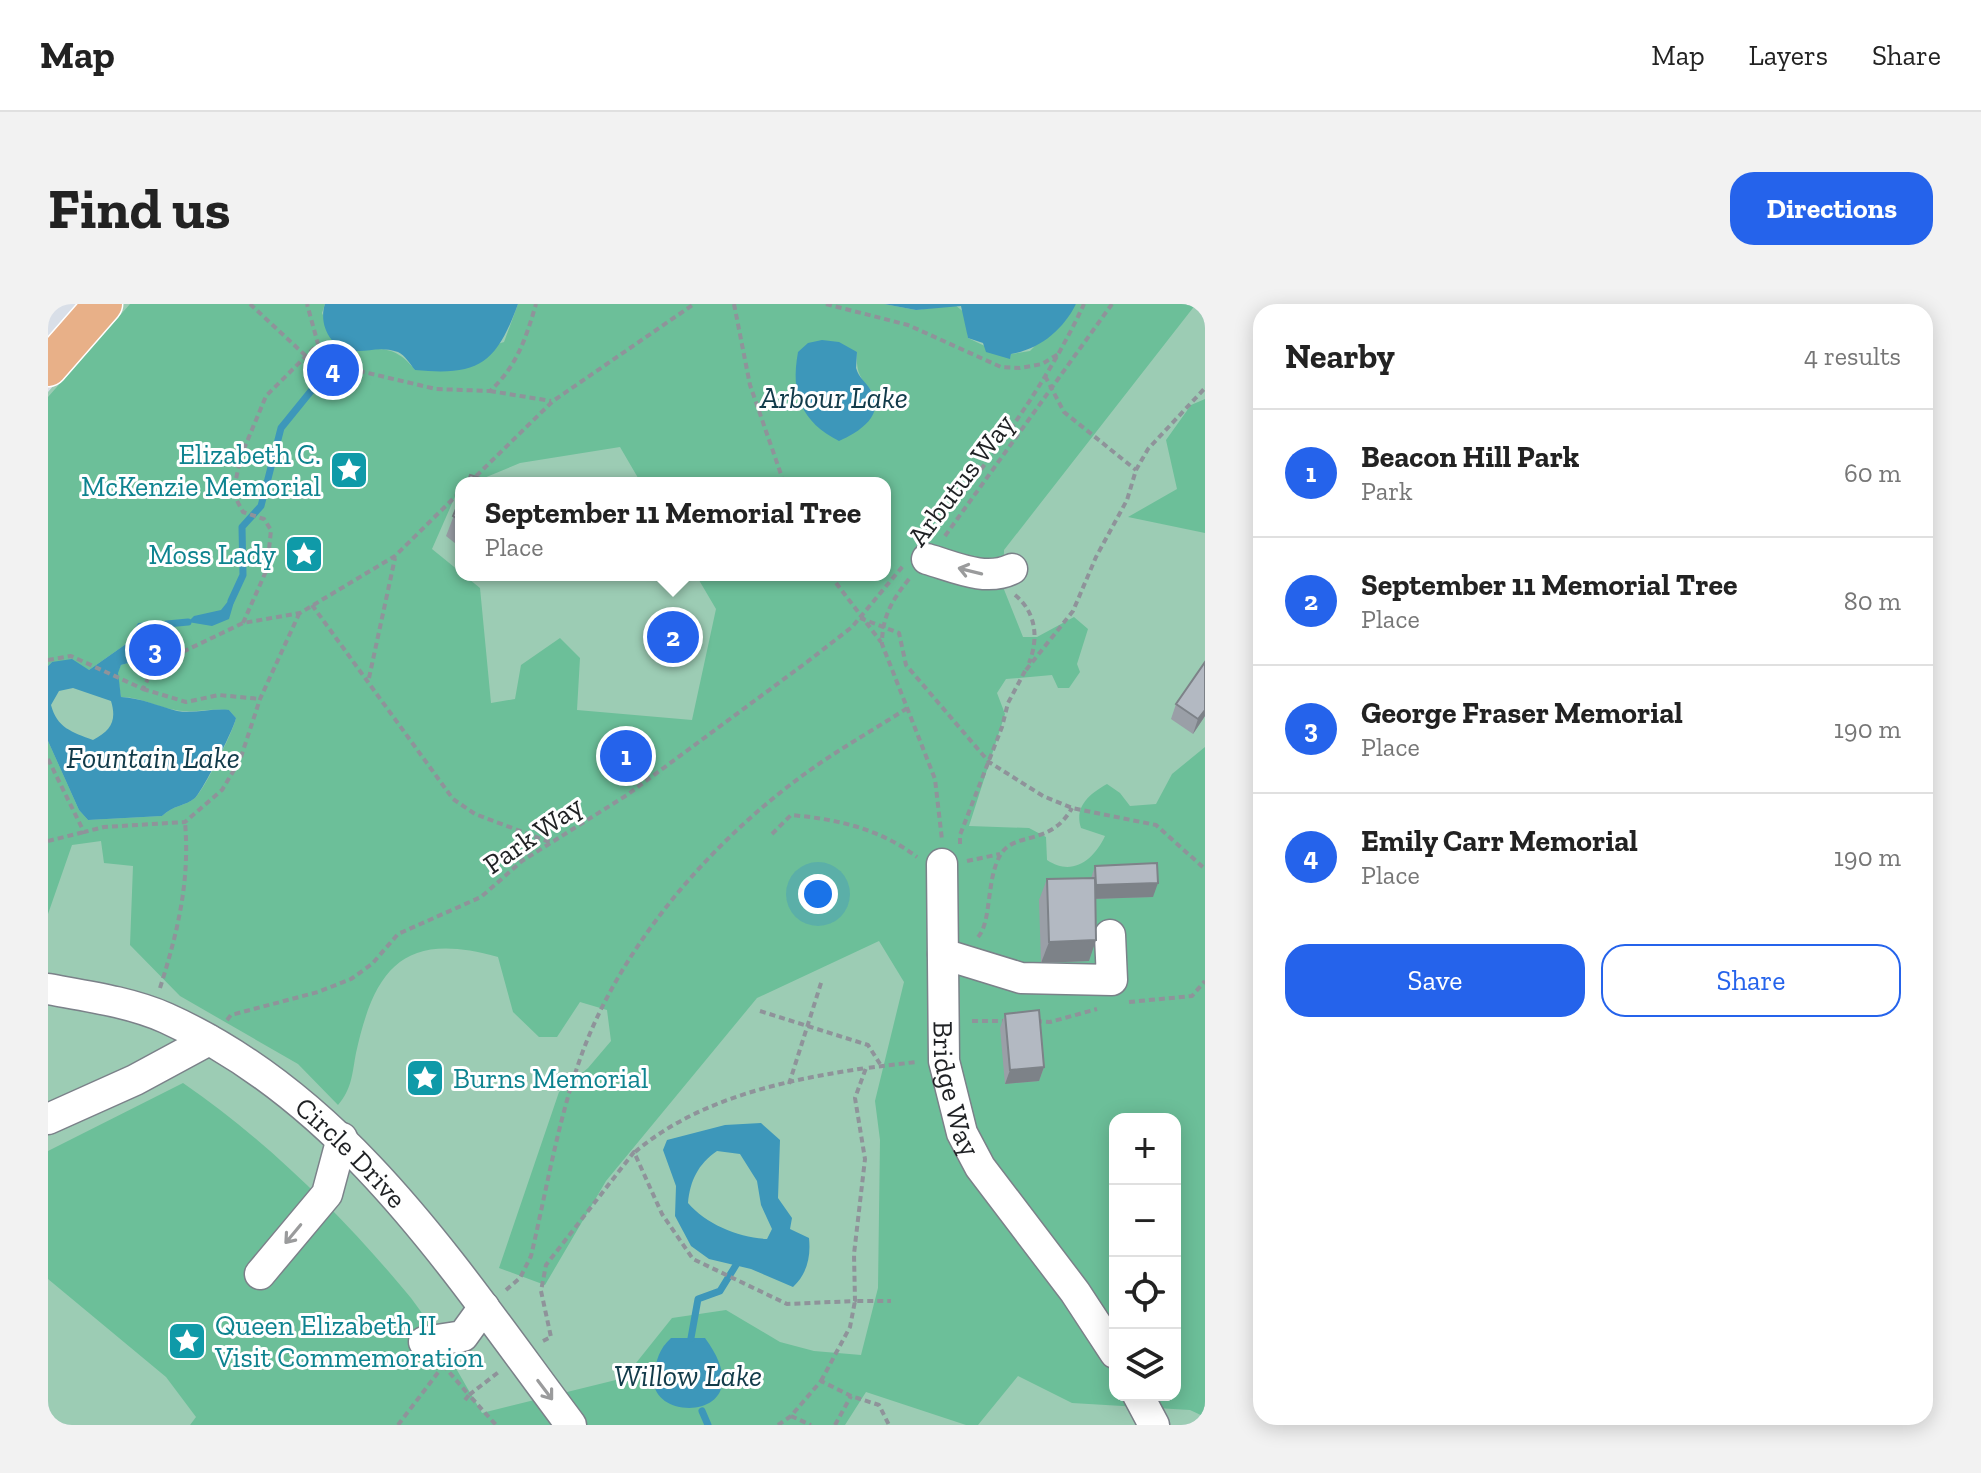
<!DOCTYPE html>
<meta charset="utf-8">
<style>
body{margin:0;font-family:"Zilla Slab",serif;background:#f2f2f2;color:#222}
.controls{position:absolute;right:24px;bottom:24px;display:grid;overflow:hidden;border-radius:16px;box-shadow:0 4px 20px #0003}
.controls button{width:72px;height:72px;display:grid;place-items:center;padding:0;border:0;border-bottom:2px solid #e0e0e0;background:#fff;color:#222;font:40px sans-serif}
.you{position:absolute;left:770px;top:590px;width:28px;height:28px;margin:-20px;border:6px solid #fff;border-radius:50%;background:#1a73e8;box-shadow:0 0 0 12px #1a73e833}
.badge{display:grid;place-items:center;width:52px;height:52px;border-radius:50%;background:#2563eb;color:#fff;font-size:26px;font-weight:700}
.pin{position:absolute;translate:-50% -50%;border:4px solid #fff;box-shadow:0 2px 8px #0006}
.popup{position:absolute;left:407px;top:173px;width:436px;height:104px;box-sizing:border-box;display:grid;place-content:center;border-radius:16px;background:#fff;filter:drop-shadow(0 2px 6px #0005);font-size:26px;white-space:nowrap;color:#767676}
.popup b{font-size:30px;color:#222}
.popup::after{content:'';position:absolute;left:50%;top:100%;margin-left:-16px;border:16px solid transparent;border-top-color:#fff}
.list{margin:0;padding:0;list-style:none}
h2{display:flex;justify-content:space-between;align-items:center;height:104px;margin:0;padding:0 32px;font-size:34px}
h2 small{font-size:26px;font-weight:400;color:#767676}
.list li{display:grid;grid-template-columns:52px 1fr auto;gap:24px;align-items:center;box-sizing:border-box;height:128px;padding:0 32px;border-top:2px solid #e0e0e0}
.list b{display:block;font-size:30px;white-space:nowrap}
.list p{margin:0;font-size:26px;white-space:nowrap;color:#767676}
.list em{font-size:26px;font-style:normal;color:#767676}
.actions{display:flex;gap:16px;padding:24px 32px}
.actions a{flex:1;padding:18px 0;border:2px solid #2563eb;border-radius:24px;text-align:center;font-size:28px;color:#2563eb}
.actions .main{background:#2563eb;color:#fff}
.icon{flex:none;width:44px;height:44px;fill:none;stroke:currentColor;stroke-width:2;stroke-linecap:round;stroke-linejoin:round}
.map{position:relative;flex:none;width:1157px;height:1121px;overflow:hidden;border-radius:24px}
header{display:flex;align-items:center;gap:48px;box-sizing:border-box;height:112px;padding:0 40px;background:#fff;border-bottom:2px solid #e0e0e0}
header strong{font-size:38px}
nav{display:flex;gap:44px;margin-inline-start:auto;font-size:28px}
.intro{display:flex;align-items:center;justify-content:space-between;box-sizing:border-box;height:192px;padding:0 48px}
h1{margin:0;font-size:56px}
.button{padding:20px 36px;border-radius:24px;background:#2563eb;color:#fff;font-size:28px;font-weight:700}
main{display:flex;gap:48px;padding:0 48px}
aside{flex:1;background:#fff;border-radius:24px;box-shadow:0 4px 20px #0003}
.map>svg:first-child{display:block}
</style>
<header>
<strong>Map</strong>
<nav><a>Map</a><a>Layers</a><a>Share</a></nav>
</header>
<div class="intro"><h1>Find us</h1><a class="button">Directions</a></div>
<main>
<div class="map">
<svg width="1157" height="1121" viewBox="0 0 1157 1121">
<rect width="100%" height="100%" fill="#d9dfe8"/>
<!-- green -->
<path fill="#9cccb4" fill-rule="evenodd" d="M75 0H1157V1121H0V88ZM413 179H837V271H413ZM1067 815H1127V1091H1067Z"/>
<!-- forest -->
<g fill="#6cbf99" fill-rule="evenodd">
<path d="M82 0H277L274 9 288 40C322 55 338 30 367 66L456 38 470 0H836L868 6 907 1 917 9 920 34 962 54 963 50 982 47 1028 0H1148L956 246 955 283 975 333H989L1026 313 1040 325 1029 360 1032 368 1021 384H1010L1004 371 958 375 949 389 957 410 921 522 981 524 998 533 999 556C1024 573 1046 556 1057 532L1033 524C1026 503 1041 490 1059 480L1072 489 1082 502 1108 500 1124 470 1157 443V1113L1142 1106 1024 1099 970 1072 930 1121H918L818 1088 797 1121H142L148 1113 118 1073 0 975V847L135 779C221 838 297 914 363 994 390 1029 411 1071 434 1109L576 1074 624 1014 678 1006 732 1038 766 1047 813 1051 830 984 832 836 827 797 856 678 831 637 709 694 558 877 497 981 451 964 511 788 540 764 563 737 559 706 532 698 509 733H491L465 708 450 653C357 627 327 662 308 749 304 770 304 785 290 801L250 760 132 692 82 641 85 562 56 559 53 537 24 541 0 610V437L31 506 40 516 114 512C125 501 138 502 147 494 156 486 186 426 188 414L181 406C165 404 152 408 136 407 113 406 95 393 73 393L69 369 73 361 95 355 118 333 90 319 78 340 41 366 4 358 0 362V93ZM760 39 809 48C808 67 811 74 824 87ZM572 143 593 179H837V271H648L668 305 644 416 529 406 532 354 512 334 473 361 467 395 443 399 432 284 384 245 413 179H424L472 159ZM1067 815H1127V1091H1067Z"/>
<polygon points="1157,95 1157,229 1080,213 1129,185 1118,136 1143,101"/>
</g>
<!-- water -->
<g fill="#3d97ba" fill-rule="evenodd">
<path d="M277 0H470C448 60 431 72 367 66 362 60 357 51 350 48 331 42 322 48 306 47 283 46 270 20 277 0Z"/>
<path d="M836 0H1028C1015 26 992 45 963 50L962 55 938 48 935 39 920 34 913 2 868 6Z"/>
<path d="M774 36 791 38 809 48 808 64C811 74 817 77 822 85 840 110 810 129 791 137 754 118 742 91 750 48L760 39Z"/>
<polygon points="181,296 186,298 181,315 164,322 140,318 146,312 173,306"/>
<path d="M107 318 119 320 118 333 95 355 73 361 70 369 73 393C93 394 110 402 129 407 146 410 164 404 181 406L188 414C186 425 155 486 147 494 138 502 125 501 114 512L40 516 31 506 0 437V362L4 358 24 355 41 366 78 340 90 319ZM25 384 63 397C69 417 63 426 45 436 24 428 9 424 3 401L11 387Z"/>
<path d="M713 819 732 836 730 894 744 914 742 925 761 934C763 953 759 970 745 983L703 965 661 955 643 942 627 912 628 882 615 846 619 836 677 821ZM669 847 692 850 709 877 713 901 724 925 719 935C691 934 658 920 640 899 642 877 650 860 669 847Z"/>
<path d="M623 1034H657C718 1117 600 1121 606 1073 608 1056 611 1045 623 1034Z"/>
</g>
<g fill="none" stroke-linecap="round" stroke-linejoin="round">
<!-- stream -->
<g stroke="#3d97ba" stroke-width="7">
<polyline points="183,297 195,271 194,223 213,202 233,124 263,87 280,76 296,43"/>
<polyline points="119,320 140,318"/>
<polyline points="643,1034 650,995 672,987 688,961"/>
<polyline points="654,1107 660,1121"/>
</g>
<defs>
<g id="minor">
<path d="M879 255C907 263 937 278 964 265"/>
<path id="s1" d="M894 560 896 757 914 829 932 863 1027 988 1067 1049"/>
<polyline points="895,650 973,674 1064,676 1062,631"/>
<path id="s2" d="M0 685C38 692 82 698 118 714 299 795 408 968 523 1121"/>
<polyline points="0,815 87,776 161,736"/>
<polyline points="212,970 279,890 294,834"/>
<polyline points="376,1038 415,1032 436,1003"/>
<polyline points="1090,1091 1106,1121"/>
</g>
<polyline id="major" points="0,63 55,0"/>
</defs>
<!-- minor casing -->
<use href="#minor" stroke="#7b8189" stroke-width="33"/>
<!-- major casing -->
<use href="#major" stroke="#fff" stroke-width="41"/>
<!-- path -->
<g stroke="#8f939a" stroke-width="4" stroke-dasharray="6 4" stroke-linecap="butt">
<path d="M202 0 272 65 294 74 303 65 388 85 442 87C469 62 478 34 488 0"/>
<polyline points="686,0 702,81 736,179"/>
<polyline points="778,0 860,21 953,63 972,64 994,60 1012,49"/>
<polyline points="997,72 1016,108 1088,166"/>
<polyline points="442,87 503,97"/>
<polyline points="421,179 505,97 646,0"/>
<path d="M883 228C941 158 998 82 1036 0"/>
<polyline points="897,232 1064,0"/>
<polyline points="782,271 833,338"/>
<path d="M861 275C844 296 834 313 834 340L887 475 894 536"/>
<path d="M967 291C988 308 991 334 981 359"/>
<polyline points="264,301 405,495 427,510 504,539"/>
<polyline points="812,314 851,329 858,361 941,458 995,492 1024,504 1108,521 1157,565"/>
<polyline points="195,319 219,265 223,226 216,215 195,208 185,189 193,152 218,92 270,40 259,0"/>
<polyline points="0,356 23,352 95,385 105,364 122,354 195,319 252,309 347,252 413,187"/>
<polyline points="978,366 1025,307 1048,253 1079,196 1088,166 1100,145 1157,84"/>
<polyline points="321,374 347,254"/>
<polyline points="95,385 138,398 171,391 212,395"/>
<polyline points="0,455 36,528 56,523 137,518 174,486 192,456 212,395 251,310"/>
<path d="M724 530 743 511C789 515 832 525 869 553"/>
<polyline points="0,537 36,528"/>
<polyline points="912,540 912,531 954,423 960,399 977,367"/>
<polyline points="919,557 952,550"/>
<path d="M930 633C944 618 938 573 953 550 967 527 1002 543 1024 504"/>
<path d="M112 684C130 627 142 577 137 518"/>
<polyline points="1081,698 1144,692 1157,677"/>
<polyline points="712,707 820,741 832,760"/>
<polyline points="179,716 183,711 270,688 303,675 324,660 350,630 433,593 474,557 579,491 759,358 804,323 855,262"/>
<polyline points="924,717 959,717"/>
<polyline points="988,717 1002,718 1049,705"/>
<polyline points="741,780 774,676"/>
<path d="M587 848C651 794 737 776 818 764"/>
<path d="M458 986 472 974 483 952C500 880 512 803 540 734 583 630 668 534 758 469 791 445 827 425 861 403"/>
<polyline points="495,1037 503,1033 493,987 498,961 586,848 614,910 645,955 739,1000 807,997 806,950 817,855 807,794 818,764 868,758"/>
<polyline points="395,1061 421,1091 452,1067"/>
<polyline points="773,1077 802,1023 807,997 843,997"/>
<polyline points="417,1096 421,1091 448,1121"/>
<polyline points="743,1112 763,1121"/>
<polyline points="350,1121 395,1062"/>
<polyline points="730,1121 743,1112 773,1077 803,1092 831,1101 841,1121"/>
<polyline points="787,1121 803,1092"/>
</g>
<!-- minor -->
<use href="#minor" stroke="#fff" stroke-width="30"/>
<!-- major -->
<use href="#major" stroke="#e8b088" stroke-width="38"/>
</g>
<!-- wall -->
<g fill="#9a9fa7">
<polygon points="413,193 413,244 398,232"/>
<polygon points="1157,358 1157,412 1145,430 1123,415 1128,400"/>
<polygon points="1047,562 1105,593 1047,595 1041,657 993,659 991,596 999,575 1043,574"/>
<polygon points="957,710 996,763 991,777 957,780 952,724"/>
</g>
<!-- shaded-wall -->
<g fill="#7d8288">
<polygon points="1157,406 1157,412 1145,430 1150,415"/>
<polygon points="1110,579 1105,593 1043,595 1048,581"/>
<polygon points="1048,636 1041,657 993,659 1001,638"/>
<polygon points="996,763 991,777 957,780 962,766"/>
</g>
<!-- building -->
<g fill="#b3b9c2" stroke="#7d8288" stroke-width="2">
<polygon points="422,171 450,179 419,179"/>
<polygon points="413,193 413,217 405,212"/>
<polygon points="1157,358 1157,406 1150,415 1128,400"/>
<polygon points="1109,559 1110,579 1048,581 1047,562"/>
<polygon points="1047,574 1048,636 1001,638 999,575"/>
<polygon points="991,706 996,763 962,766 957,710"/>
</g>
<!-- one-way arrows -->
<defs><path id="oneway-shaft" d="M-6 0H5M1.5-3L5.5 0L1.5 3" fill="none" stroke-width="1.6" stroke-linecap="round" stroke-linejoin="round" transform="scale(2)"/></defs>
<g stroke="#9a9b9c">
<use href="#oneway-shaft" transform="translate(922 267) rotate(-166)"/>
<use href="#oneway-shaft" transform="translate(245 930) rotate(130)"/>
<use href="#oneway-shaft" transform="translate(497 1086) rotate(53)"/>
</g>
<!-- icons -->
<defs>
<symbol id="sight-square" viewBox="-11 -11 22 22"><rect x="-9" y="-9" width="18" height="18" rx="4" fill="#0f9aa8" stroke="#fff"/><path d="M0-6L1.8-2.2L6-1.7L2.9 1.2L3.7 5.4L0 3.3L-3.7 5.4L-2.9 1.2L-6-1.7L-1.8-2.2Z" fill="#fff"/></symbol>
</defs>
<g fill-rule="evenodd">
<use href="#sight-square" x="279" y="144" width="44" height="44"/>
<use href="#sight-square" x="234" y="228" width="44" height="44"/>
<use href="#sight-square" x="355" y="752" width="44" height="44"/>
<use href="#sight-square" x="117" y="1015" width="44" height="44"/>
</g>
<g text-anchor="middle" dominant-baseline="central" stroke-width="6" stroke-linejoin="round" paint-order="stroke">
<!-- culture labels -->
<g font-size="28" fill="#0d838f" stroke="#fff" text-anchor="end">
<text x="273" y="150">Elizabeth C.<tspan x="273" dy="32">McKenzie Memorial</tspan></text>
<text x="228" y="250">Moss Lady</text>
<text x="405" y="774" text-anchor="start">Burns Memorial</text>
<text x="167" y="1021" text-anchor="start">Queen Elizabeth II<tspan x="167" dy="32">Visit Commemoration</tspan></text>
</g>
<!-- street labels -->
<g font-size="28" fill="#1f2124" stroke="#fff">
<text transform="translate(913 176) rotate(-53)">Arbutus Way</text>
<text transform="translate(485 531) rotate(-35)">Park Way</text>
<text stroke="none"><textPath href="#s1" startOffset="226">Bridge Way</textPath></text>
<text stroke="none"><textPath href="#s2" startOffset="352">Circle Drive</textPath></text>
</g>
<!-- water labels -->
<g font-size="30" font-style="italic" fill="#123b4a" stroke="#fff">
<text x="786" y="94">Arbour Lake</text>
<text x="105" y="454">Fountain Lake</text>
<text x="640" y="1072">Willow Lake</text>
</g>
</g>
</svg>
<div class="controls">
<button>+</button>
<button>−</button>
<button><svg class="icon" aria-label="locate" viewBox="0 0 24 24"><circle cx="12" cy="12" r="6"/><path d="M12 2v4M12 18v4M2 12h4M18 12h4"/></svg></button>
<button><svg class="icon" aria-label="layers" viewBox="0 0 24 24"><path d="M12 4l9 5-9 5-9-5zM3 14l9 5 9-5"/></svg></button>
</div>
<div class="you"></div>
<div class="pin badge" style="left:578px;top:452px">1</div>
<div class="pin badge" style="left:625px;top:333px">2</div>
<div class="popup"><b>September 11 Memorial Tree</b>Place</div>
<div class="pin badge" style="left:107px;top:346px">3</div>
<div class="pin badge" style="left:285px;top:66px">4</div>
</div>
<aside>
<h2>Nearby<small>4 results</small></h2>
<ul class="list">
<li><span class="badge">1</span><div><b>Beacon Hill Park</b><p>Park</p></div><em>60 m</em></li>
<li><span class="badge">2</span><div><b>September 11 Memorial Tree</b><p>Place</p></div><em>80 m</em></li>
<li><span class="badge">3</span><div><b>George Fraser Memorial</b><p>Place</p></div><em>190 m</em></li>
<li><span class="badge">4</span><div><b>Emily Carr Memorial</b><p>Place</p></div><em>190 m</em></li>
</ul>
<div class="actions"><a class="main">Save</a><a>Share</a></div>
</aside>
</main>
